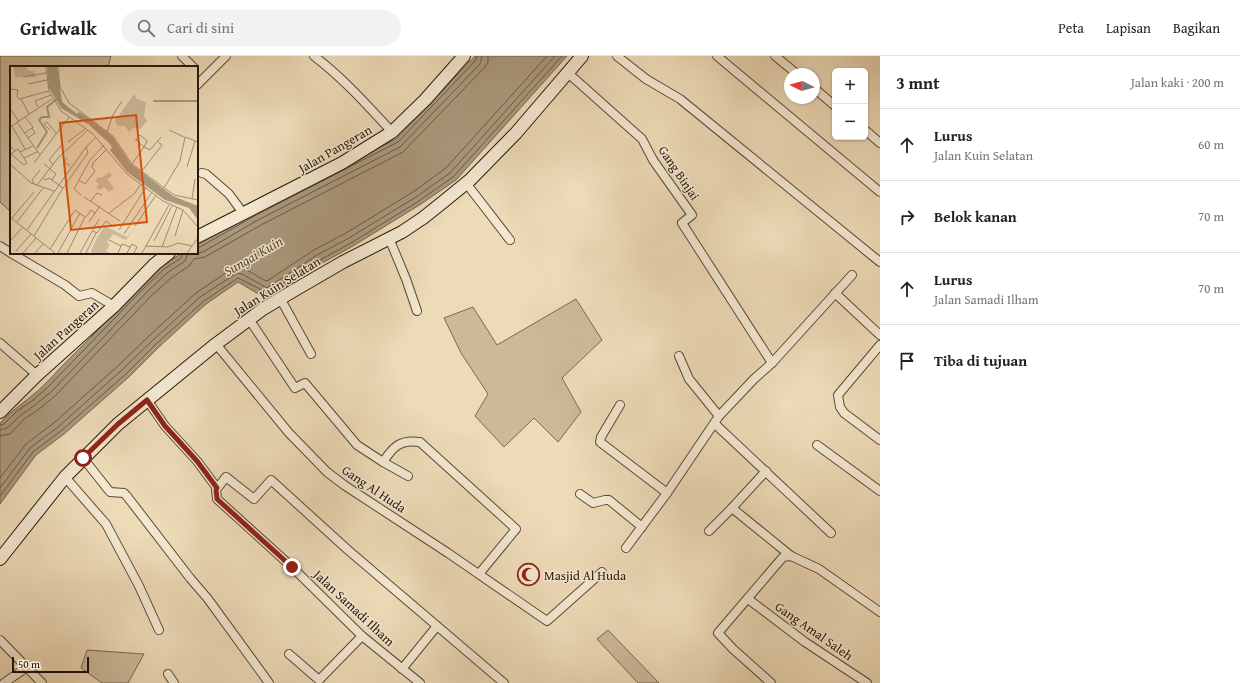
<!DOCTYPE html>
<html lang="id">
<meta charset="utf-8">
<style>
body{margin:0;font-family:"Gentium Book Plus",serif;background:#f2f2f2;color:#222}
.controls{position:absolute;right:12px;top:12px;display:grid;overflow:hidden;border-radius:6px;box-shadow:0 1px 3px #0004}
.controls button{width:36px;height:36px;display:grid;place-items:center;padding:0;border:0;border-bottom:1px solid #e0e0e0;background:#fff;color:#222;font:20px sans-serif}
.compass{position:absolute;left:784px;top:12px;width:36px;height:36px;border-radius:50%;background:#fff;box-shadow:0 1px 3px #0004;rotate:276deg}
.scale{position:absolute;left:12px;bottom:10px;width:77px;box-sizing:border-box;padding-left:4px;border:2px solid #28170a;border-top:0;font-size:11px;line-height:14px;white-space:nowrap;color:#28170a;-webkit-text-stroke:3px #f3e7d0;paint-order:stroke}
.stop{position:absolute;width:12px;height:12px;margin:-9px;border:3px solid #8f2418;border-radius:50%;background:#fff}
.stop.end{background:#8f2418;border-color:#fff;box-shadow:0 1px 4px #0008}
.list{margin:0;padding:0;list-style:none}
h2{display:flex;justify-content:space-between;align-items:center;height:52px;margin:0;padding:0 16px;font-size:17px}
h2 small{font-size:13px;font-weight:400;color:#767676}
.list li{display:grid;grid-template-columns:26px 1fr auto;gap:12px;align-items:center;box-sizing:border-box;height:72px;padding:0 16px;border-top:1px solid #e0e0e0}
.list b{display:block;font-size:15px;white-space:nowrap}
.list p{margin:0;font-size:13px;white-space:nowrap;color:#767676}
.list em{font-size:13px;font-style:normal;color:#767676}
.icon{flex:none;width:22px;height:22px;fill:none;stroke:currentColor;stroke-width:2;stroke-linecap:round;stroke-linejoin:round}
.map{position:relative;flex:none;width:880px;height:627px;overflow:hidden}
header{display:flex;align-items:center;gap:24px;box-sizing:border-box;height:56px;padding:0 20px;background:#fff;border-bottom:1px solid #e0e0e0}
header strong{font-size:19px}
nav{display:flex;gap:22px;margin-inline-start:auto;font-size:14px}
.search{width:280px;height:36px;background:#f2f2f2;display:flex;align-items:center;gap:10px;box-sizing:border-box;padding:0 14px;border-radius:22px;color:#767676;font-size:15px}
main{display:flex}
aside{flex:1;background:#fff}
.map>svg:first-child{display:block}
</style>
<header>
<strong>Gridwalk</strong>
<div class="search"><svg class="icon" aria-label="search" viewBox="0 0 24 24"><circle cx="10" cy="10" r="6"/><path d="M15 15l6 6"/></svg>Cari di sini</div>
<nav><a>Peta</a><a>Lapisan</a><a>Bagikan</a></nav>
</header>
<main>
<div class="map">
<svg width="880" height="627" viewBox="0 0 880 627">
<rect width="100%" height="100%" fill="#eddab7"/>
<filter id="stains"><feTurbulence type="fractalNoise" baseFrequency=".005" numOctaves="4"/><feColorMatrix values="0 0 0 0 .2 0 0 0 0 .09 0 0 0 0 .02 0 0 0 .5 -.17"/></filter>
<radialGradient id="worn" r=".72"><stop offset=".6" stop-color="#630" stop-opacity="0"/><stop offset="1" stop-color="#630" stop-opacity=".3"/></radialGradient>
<!-- green -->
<g fill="#ccb99a" stroke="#7a6852">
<polygon points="0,0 111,0 108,11 11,11 11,156 0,146"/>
<polygon points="576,243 602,284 562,322 581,356 558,386 534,362 504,391 475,360 488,338 461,297 444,262 473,251 497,289"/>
<polygon points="608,574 659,627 638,627 597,583"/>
<polygon points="87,594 144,598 128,627 102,627 81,612"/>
</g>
<!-- water -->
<path fill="#aa987c" stroke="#76644e" d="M475 0H567L456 124 421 148 353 190 322 207 267 243 238 226 206 248 160 290 130 320 64 378 36 399 0 448V367C9 357 18 351 29 342 41 333 51 322 61 311L162 210 182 197H197V188L254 156 396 83Z"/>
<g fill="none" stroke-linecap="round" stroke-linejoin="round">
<!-- shore -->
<g stroke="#695843" stroke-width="1">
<polyline points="197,191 200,191 256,159 398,86 476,4 477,0"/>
<polyline points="197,197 203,196 258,164 400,91 480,8 482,0"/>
<polyline points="0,369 4,368 17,355 32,345 48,331 144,232 164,213 181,202 183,197"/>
<polyline points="0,374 7,372 21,359 35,349 52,335 148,235 167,217 185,205 188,197"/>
<polyline points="0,380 10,378 24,363 38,354 55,340 152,239 171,222 189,210 194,203 205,201 261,169 403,96 485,11 488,6 488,0"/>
<path d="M0 422 26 388 55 366 119 309 150 279 196 237 230 214C245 207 254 221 267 225L314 194 346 177 413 136 446 112 547 0"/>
<polyline points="0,432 30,392 58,371 123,313 154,283 200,241 237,217 242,218 267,232 317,199 349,182 416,141 450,117 555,0"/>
<polyline points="0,440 33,396 62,374 127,317 157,287 204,245 238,222 268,237 320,204 351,187 419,145 453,121 562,0"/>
</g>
<defs>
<g id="street">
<polyline points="182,0 193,11"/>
<path d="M314 0C343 22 367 49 392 76"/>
<polyline points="617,0 646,23 680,43 880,206"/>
<polyline points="717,0 880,136"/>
<polyline points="775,0 797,18"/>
<polyline points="568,17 642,83 653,104 692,159 682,167 772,307"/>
<polyline points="197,29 226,0"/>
<polyline points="814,32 835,50"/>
<polyline points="865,74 880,87"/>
<polyline points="202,117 206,118 229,138 243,157"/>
<polyline points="466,127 510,184"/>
<polyline points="389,182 406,223 417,255"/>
<polyline points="0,190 11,197"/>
<polyline points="11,197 65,229 79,240 92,237 114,250"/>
<polyline points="835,237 880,279"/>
<polyline points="280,242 311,298"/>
<path d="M249 263 295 332 305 327 357 389 383 406C393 391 400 383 420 386L516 473 479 518"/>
<polyline points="0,287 37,319"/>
<polyline points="216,288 289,377 327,416 344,429 448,497 547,565 602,516"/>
<polyline points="880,289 838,339 840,351 844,357 880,384"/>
<polyline points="679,300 689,323 719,360"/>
<polyline points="147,344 165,370 197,405 217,432"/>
<polyline points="620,349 601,381 600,386 667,437"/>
<polyline points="715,368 831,477"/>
<polyline points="817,389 880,435"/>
<polyline points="83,402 110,436 124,437 126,439 190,522 208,543 269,627"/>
<polyline points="383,406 408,420"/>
<polyline points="766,415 732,452 791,500"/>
<polyline points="65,421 106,468 139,530 159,574"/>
<polyline points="580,438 593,447 605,444 609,444 642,471"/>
<polyline points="709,475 732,452"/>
<polyline points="626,492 667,437 719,360 754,323 772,307 852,219"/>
<polyline points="748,543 805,586 867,627"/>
<polyline points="0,584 42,627"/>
<polyline points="289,598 319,624 362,580"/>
<polyline points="402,613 437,570"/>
<polyline points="168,618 174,627"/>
<polyline points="4,627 27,611"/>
<polyline points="420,627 362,580 292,511 217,443 216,434 226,421 254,443 271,424 348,494 504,627"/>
<polyline points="771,627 733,593 718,577 783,501 791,500 819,513 880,556"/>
</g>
<g id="secondary">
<polyline points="197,181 342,107 392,76 425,44 464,0"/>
<polyline points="0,356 37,319 114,250 155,208 169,197"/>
<polyline points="0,503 65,421 118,368 216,288 263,253 293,235 343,206 402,176 423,162 443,146 470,124 516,77 582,0"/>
</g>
</defs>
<!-- street casing -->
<use href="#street" stroke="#594835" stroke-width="10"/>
<!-- secondary casing -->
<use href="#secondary" stroke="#28170a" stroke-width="14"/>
<!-- street -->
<use href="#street" stroke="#f3e7d0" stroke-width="8"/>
<!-- secondary -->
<use href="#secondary" stroke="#f3e7d0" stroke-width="12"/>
</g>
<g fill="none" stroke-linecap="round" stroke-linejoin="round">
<!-- route -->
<polyline stroke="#8f2418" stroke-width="5" points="83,402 118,368 147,344 165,370 197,405 217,432 216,434 217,443 292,511"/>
</g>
<!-- icons -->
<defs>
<symbol id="mosque-ring" viewBox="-11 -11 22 22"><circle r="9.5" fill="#f3e7d0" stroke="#8f2418" stroke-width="1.5"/><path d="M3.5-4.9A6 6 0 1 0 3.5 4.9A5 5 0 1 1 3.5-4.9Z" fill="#8f2418"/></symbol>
</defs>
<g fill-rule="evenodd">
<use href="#mosque-ring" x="516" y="506" width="25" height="25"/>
</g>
<g text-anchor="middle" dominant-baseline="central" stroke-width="3" stroke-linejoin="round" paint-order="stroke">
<!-- street labels -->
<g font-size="13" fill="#28170a" stroke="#f3e7d0">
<text transform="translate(335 93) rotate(-30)">Jalan Pangeran</text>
<text transform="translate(679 117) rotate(56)">Gang Binjai</text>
<text transform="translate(277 230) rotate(-32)">Jalan Kuin Selatan</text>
<text transform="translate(66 274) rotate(-42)">Jalan Pangeran</text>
<text transform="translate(374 433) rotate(34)">Gang Al Huda</text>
<text transform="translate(354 552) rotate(43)">Jalan Samadi Ilham</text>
<text transform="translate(814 575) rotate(35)">Gang Amal Saleh</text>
</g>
<!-- poi labels -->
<g font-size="13" fill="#28170a" stroke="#f3e7d0" text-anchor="start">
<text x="544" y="519">Masjid Al Huda</text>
</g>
<!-- water labels -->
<g font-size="14" font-style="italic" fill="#5c4b38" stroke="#f3e7d0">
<text transform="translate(253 200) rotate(-30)">Sungai Kuin</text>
</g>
</g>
<!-- overview -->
<g transform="translate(10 10)">
<rect width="188" height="188" fill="#eddab7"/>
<path d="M4 1H16L19 5H24L25 11H5ZM124 28 127 33 136 36 134 50 137 55 130 63 123 62 119 66 115 60H108L105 55ZM100 106 102 110 97 113 104 122 99 126 94 121 90 124 86 122 89 118 85 115 88 111 91 112ZM95 160 117 171 125 161 116 174 103 168 97 176 100 178 96 185 100 187H82L81 185 87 172Z" fill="#ccb99a"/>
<path d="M37 1H47L52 36 67 48 69 46 80 53 103 71 121 98 133 107 163 130 188 140V154L179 142 155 134 117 106 100 84 102 81 99 77 78 58 51 42 39 22Z" fill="#aa987c"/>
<path fill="none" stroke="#aa987c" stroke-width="2" d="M143 35H188M27 82 37 66 29 54 32 51H39L37 41 48 32"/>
<path fill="none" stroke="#9e8c72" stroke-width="1" d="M36 1 39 25 51 45 83 68 117 108 153 135 173 144 188 161M48 1 50 21 59 37 103 70 122 98 164 129 188 134M13 11 36 7M18 18 37 14M0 23 8 24 7 31 9 33 39 25M11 33 19 48M28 41 25 35 41 29M0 43 9 55M7 56 30 89M2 60 15 83M0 61 42 33M40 64 34 58 37 56 46 67M159 64 174 71M97 66 103 49 112 35M15 67 23 61 15 51M18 72 25 67 22 62M125 73 134 81M126 74 130 69 137 75 134 81M58 76 76 62M0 80 5 85 8 83 17 97M76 81 86 71M5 85 1 88 14 99 17 97M10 86 23 80M14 92 27 86M57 92 54 96 60 100M24 97 59 51M0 98 21 117 44 125M34 98 46 108 42 114M43 98 39 94 53 77M122 98 134 81 140 84 151 71M177 101 185 75M132 105 152 79 147 75M69 114 75 118 85 105 82 101 83 97 97 83M24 118 22 114 30 104M27 119 48 92 78 64M154 122 170 95 175 71 188 76M71 129 64 123 80 94 94 79M74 131 110 155M182 133 185 113M81 135 87 127 92 129M99 147 124 128 131 118M0 151 45 187M76 151 81 144 85 147M2 152 24 126M7 156 33 122M79 156 90 140M125 160 146 129M17 164 76 81 78 87 53 122M109 164 136 121M83 165 87 167 96 155 104 161M114 168 142 126M24 170 53 122 39 112 36 114 33 112M165 170 173 144M99 174 111 180M0 175 13 161M144 175 162 140M135 180 158 181 168 177 182 180M152 181 167 141M40 183 65 144 75 151 57 187M6 185 21 168M13 187 26 172M25 187 33 178M48 187 70 147M70 187 89 153M76 187 86 167M108 187 112 178 120 181M117 187 122 178 127 181 124 187M132 187 159 139M177 187 188 172"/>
<path fill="#d5520c" fill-opacity="0.15" stroke="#d5520c" stroke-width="2" d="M126 49 137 156 61 164 50 57Z"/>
<rect width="188" height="188" fill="none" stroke="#28170a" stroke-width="2"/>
</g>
<rect width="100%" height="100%" filter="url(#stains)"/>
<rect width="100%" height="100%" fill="url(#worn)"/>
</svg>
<div class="controls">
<button>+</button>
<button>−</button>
</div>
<svg class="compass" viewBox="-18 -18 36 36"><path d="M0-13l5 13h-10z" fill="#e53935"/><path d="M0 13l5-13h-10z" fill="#767676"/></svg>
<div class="scale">50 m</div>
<div class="stop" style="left:83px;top:402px"></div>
<div class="stop end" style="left:292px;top:511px"></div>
</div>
<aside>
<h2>3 mnt<small>Jalan kaki · 200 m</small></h2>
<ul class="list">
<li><svg class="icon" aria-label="ahead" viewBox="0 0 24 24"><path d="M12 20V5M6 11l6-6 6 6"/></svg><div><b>Lurus</b><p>Jalan Kuin Selatan</p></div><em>60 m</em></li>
<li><svg class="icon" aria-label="right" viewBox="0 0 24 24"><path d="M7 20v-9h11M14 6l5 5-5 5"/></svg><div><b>Belok kanan</b></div><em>70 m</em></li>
<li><svg class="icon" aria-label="ahead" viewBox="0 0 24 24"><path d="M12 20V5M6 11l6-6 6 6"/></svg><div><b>Lurus</b><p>Jalan Samadi Ilham</p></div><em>70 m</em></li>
<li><svg class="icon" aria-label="arrive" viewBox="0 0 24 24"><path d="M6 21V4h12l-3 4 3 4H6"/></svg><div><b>Tiba di tujuan</b></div></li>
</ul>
</aside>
</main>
